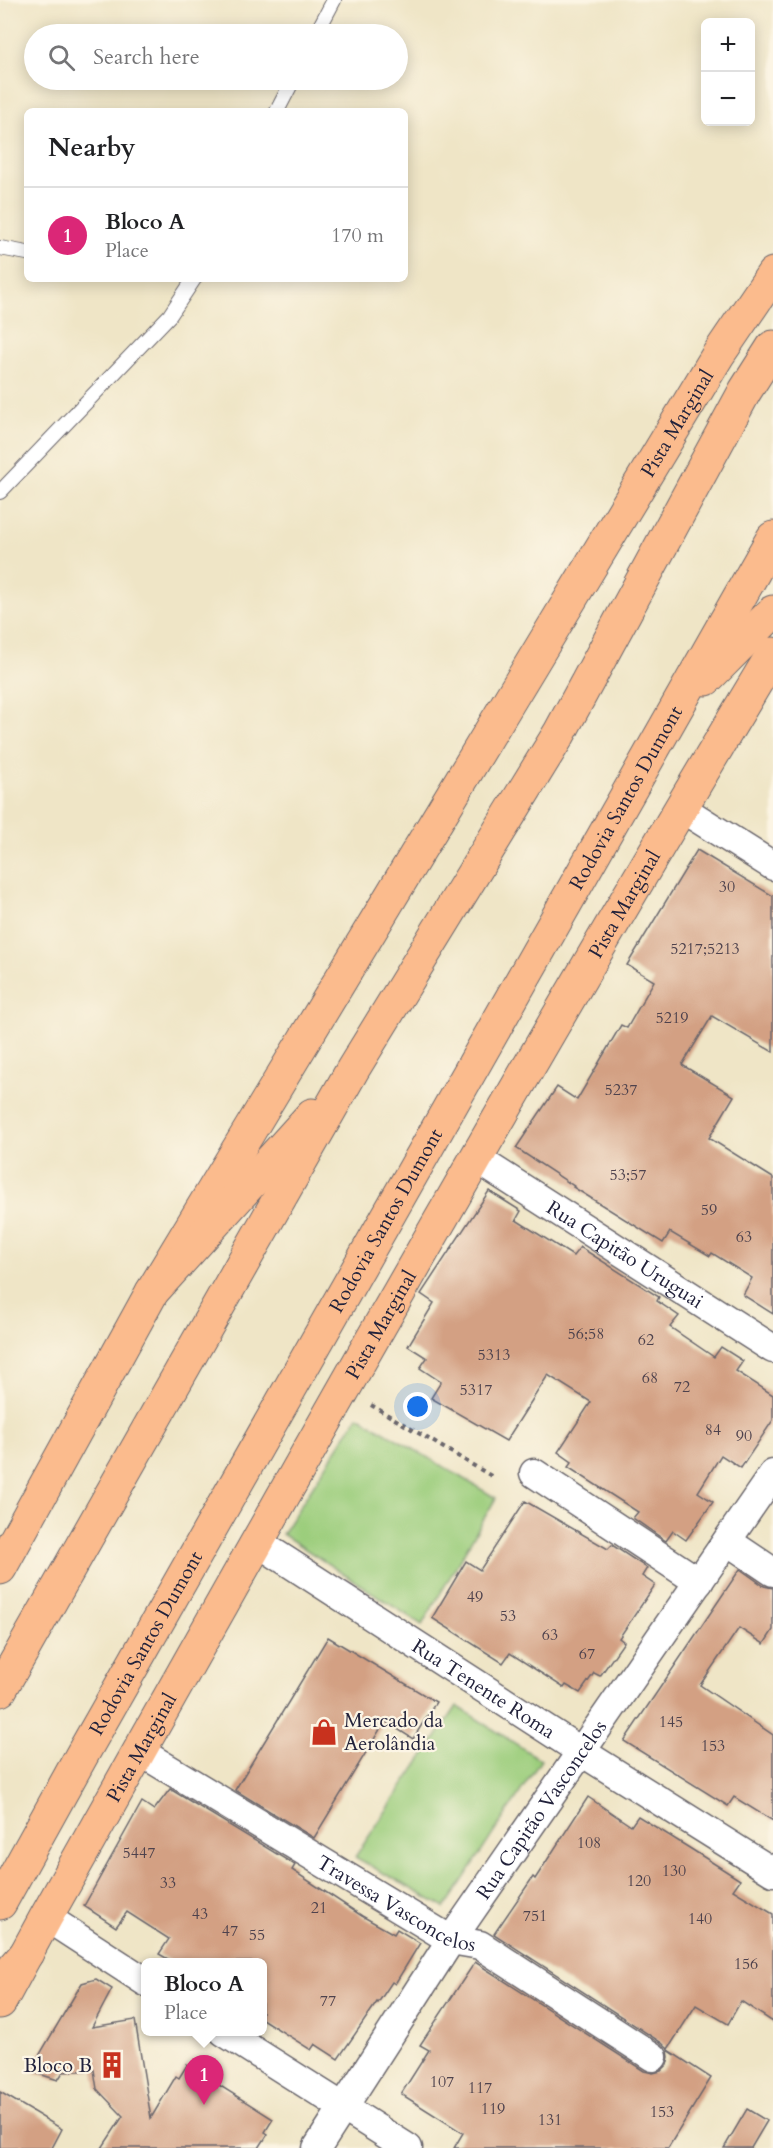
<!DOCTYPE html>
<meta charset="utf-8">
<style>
body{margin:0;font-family:Cardo,serif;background:#f6f6f6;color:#202124}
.controls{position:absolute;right:18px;top:18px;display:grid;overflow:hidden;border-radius:9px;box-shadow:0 3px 15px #0003}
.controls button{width:54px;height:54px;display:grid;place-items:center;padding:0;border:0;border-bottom:2px solid #e0e0e0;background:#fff;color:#202124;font:30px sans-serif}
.you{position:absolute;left:418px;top:1407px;width:21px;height:21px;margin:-15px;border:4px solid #fff;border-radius:50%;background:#1a73e8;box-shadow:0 0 0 9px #1a73e833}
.badge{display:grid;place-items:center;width:39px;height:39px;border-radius:50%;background:#db2777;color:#fff;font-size:20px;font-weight:700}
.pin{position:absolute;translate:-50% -50px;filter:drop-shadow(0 2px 3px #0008)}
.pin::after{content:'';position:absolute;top:32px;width:21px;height:18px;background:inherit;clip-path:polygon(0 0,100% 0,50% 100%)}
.popup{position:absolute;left:141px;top:1958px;width:126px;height:78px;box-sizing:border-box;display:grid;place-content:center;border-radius:9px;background:#fff;filter:drop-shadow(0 2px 4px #0005);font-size:20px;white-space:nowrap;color:#757577}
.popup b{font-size:22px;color:#202124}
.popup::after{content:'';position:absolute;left:50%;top:100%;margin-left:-12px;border:12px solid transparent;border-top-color:#fff}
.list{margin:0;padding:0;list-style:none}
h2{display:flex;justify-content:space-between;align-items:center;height:78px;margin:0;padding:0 24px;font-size:26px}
h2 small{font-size:20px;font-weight:400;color:#757577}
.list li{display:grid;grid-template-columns:39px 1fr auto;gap:18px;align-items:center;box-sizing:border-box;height:96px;padding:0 24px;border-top:2px solid #e0e0e0}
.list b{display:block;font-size:22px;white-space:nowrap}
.list p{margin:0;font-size:20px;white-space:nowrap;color:#757577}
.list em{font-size:20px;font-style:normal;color:#757577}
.icon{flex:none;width:33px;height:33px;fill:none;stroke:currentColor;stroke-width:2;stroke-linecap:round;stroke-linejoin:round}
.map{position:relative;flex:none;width:773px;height:2148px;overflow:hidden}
.search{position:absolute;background:#fff;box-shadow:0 3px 15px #0003;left:24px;top:24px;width:384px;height:66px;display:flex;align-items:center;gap:15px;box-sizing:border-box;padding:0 21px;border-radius:33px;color:#757577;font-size:22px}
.panel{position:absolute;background:#fff;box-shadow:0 3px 15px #0003;left:24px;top:108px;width:384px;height:174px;border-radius:9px}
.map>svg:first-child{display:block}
</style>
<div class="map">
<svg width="773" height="2148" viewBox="0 0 773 2148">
<rect width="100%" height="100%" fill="#fcf5e5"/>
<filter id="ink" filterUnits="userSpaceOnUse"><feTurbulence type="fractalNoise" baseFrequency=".0167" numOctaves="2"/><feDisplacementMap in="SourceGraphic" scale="12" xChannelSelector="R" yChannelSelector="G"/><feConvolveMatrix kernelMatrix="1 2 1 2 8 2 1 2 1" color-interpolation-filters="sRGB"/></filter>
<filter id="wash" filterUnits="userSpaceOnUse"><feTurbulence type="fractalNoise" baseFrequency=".008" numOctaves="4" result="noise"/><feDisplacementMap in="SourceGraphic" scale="24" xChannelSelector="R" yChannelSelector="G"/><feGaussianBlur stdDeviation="1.35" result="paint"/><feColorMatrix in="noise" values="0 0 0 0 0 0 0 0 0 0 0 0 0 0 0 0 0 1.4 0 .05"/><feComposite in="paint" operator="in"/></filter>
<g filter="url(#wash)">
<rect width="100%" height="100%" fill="#efe5c6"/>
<!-- green -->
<g fill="#9bcd7c" stroke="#5e785c" stroke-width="1.5">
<polygon points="358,1416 496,1498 422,1625 282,1534"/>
<polygon points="457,1706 541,1760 445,1908 355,1857"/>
</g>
<g id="blocks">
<!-- building -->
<g fill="#d3a083">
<polygon points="697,850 773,896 773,1052 712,1016 682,1065 734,1096 709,1138 773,1178 773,1314 743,1295 752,1278 712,1253 710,1256 670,1232 663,1243 573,1187 574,1186 516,1148 557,1087 577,1100 621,1025 627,1028 654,981 627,965"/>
<polygon points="489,1191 521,1211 516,1220 573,1256 580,1247 659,1297 657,1301 679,1316 670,1327 714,1357 721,1347 743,1361 736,1371 773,1395 773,1420 741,1468 721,1455 698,1492 713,1502 686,1540 673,1531 666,1541 633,1518 638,1512 568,1467 572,1462 558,1452 591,1402 548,1375 506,1441 431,1398 441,1382 420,1368 427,1358 408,1346 434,1303 421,1294"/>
<polygon points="525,1501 608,1549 612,1545 647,1568 642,1576 655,1585 619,1638 624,1642 600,1676 594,1673 580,1693 566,1685 564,1688 510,1653 503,1663 432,1618 466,1561 480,1570"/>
<polygon points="740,1569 764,1586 773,1588 773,1630 764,1644 739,1628 700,1685 773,1735 773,1821 734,1797 728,1806 624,1741"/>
<polygon points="328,1637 436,1702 413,1739 385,1721 314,1838 235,1790"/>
<polygon points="170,1789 295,1865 292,1870 362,1916 394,1934 397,1929 420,1943 395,1984 392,1982 378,2003 377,2002 338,2059 315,2044 311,2050 262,2019 262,1962 173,1962 159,1954 169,1939 127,1912 116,1927 84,1906 142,1802 154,1810"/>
<polygon points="588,1797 631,1826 638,1816 691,1849 740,1880 733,1890 773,1914 773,2022 741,2001 728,2024 696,2005 668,2049 662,2043 494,1934 533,1877 535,1879"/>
<polygon points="475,1962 644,2071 653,2073 661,2071 667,2065 669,2057 668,2050 711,2078 668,2148 454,2148 463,2133 401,2094 429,2050 420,2045"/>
<polygon points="96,1979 112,1989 92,2027 135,2020 151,2118 176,2076 179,2078 187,2065 273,2119 265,2132 268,2134 259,2148 102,2148 123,2116 97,2089 94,2070 63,2072 58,2080 30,2071 82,1983"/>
<polygon points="0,2092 62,2129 52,2148 0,2148"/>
<polygon points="747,2109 767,2121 751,2148 724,2148"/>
</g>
</g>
</g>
<g filter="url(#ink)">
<use href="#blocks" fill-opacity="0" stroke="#6a666c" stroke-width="1.5"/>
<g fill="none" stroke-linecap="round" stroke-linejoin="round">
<defs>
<g id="service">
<polyline points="316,34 334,0"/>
<polyline points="277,111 293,80"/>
<polyline points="0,248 27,253"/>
<polyline points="0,492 170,315 194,279"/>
</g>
<g id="minor">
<polyline points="681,808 773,866"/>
<path id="s1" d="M477 1159 773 1349"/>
<polyline points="534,1473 699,1582"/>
<polyline points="727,1541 773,1572"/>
<path id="s2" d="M257 1542 596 1761 773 1872"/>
<path id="s3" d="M139 1751 451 1940 480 1945 653 2057"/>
<polyline points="46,1917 146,1982"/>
<polyline points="224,2032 408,2148"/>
<path id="s4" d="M317 2148 451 1940 773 1474"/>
</g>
<g id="primary">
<path id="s5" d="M0 1568 152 1292 718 355 773 274"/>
<path id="s6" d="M0 2002 46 1917C284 1493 522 1070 773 654"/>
</g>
<g id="trunk">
<polyline points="706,679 773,612"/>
<polyline points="152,1292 312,1115"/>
<polyline points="0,1690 353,1069 559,734 745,391 773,347"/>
<path id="s7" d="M0 1903 83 1753 773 538"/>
<polyline points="0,1984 27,1953"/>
</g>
</defs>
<!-- service casing -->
<use href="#service" stroke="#6a666c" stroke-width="16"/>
<!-- minor casing -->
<use href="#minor" stroke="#6a666c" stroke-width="31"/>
<!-- primary casing -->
<use href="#primary" stroke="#6a666c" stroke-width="35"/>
<!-- trunk casing -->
<use href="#trunk" stroke="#6a666c" stroke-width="35"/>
<!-- path -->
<polyline stroke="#6a666c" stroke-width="4" stroke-dasharray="4.5 4.5" stroke-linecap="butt" points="371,1405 493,1477"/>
<!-- service -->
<use href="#service" stroke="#fff" stroke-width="14"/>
<!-- minor -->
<use href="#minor" stroke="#fff" stroke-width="28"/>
<!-- primary -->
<use href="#primary" stroke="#fbbb8d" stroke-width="33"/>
<!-- trunk -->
<use href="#trunk" stroke="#fbbb8d" stroke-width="33"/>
</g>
</g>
<!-- icons -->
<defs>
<symbol id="shop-bare" viewBox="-9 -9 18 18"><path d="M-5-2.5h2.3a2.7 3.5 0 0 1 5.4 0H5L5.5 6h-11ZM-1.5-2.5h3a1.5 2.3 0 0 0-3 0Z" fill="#c8321e" stroke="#fcf5e5" stroke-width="2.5" paint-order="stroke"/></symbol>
<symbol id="building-bare" viewBox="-9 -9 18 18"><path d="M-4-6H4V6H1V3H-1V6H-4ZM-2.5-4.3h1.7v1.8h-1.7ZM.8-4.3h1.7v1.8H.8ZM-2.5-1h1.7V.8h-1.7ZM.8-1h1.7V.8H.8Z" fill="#c8321e" stroke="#fcf5e5" stroke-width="2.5" paint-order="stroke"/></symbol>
</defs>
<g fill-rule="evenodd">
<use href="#shop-bare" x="305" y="1713" width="38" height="38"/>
<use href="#building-bare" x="93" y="2046" width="38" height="38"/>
</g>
<g text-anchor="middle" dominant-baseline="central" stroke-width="4.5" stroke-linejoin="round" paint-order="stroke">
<!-- number labels -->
<g font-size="16" fill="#4e424d">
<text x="727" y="887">30</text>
<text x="705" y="949">5217;5213</text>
<text x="672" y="1018">5219</text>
<text x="621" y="1090">5237</text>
<text x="628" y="1175">53;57</text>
<text x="709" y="1210">59</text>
<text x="744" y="1237">63</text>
<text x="586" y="1334">56;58</text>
<text x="646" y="1340">62</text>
<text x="494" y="1355">5313</text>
<text x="650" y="1378">68</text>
<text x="682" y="1387">72</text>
<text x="476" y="1390">5317</text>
<text x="713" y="1430">84</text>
<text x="744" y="1436">90</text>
<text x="475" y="1597">49</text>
<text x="508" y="1616">53</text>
<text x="550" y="1635">63</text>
<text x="587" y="1654">67</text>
<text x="671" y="1722">145</text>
<text x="713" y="1746">153</text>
<text x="589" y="1843">108</text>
<text x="139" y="1853">5447</text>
<text x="674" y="1871">130</text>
<text x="639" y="1881">120</text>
<text x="168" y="1883">33</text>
<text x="319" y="1908">21</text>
<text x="200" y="1914">43</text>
<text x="535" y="1916">751</text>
<text x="700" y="1919">140</text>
<text x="230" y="1931">47</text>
<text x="257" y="1935">55</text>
<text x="746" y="1964">156</text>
<text x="328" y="2001">77</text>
<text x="442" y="2082">107</text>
<text x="480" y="2088">117</text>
<text x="493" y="2109">119</text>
<text x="662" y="2112">153</text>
<text x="550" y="2120">131</text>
</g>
<!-- street labels -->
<g font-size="20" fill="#22223b" stroke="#fcf5e5">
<text stroke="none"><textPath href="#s5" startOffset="1330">Pista Marginal</textPath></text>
<text stroke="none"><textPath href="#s7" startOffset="1270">Rodovia Santos Dumont</textPath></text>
<text stroke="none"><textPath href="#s6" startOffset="1263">Pista Marginal</textPath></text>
<text stroke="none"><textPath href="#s7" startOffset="784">Rodovia Santos Dumont</textPath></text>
<text stroke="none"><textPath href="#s1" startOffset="176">Rua Capitão Uruguai</textPath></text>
<text stroke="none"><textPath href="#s6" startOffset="777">Pista Marginal</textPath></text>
<text stroke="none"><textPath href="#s7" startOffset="298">Rodovia Santos Dumont</textPath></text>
<text stroke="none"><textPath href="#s2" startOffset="270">Rua Tenente Roma</textPath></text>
<text stroke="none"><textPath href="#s6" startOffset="291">Pista Marginal</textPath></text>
<text stroke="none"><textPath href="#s4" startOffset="406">Rua Capitão Vasconcelos</textPath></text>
<text stroke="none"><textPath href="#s3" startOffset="300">Travessa Vasconcelos</textPath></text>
</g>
<!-- poi labels -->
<g font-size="20" fill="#22223b" stroke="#fcf5e5" text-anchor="start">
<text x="344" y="1720">Mercado da<tspan x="344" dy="23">Aerolândia</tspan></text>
<text x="92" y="2065" text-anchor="end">Bloco B</text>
</g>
</g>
</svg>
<div class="controls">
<button>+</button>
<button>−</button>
</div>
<div class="you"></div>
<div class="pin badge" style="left:204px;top:2105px">1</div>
<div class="popup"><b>Bloco A</b>Place</div>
<div class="search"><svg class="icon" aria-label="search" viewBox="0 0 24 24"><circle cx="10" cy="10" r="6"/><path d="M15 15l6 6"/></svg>Search here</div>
<section class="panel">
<h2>Nearby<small></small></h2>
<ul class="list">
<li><span class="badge">1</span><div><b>Bloco A</b><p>Place</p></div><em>170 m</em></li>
</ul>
</section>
</div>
